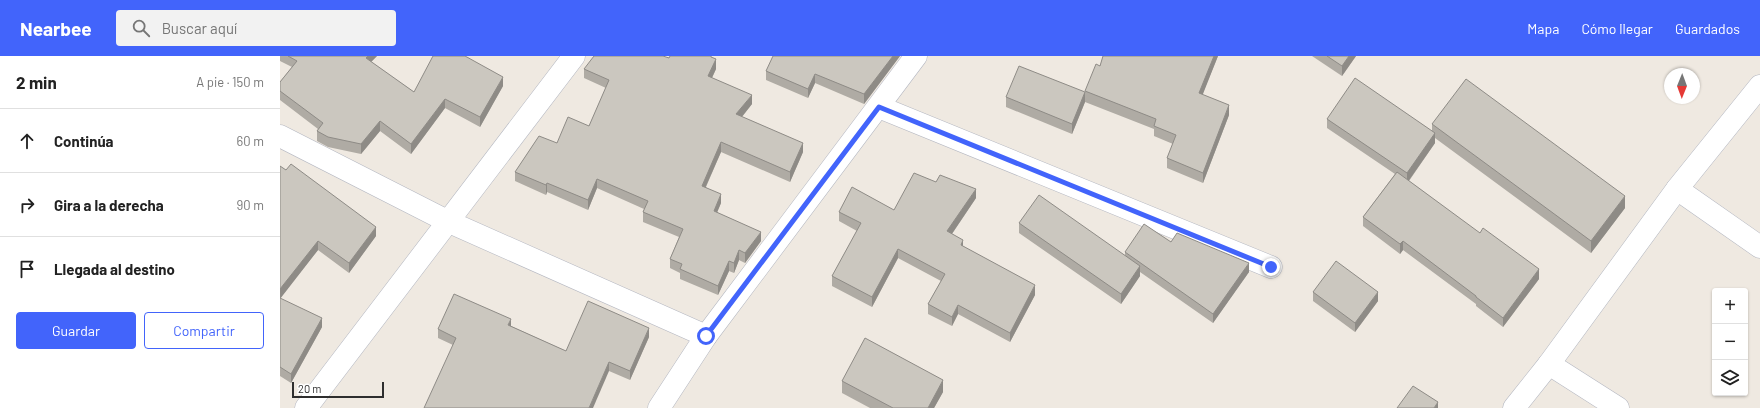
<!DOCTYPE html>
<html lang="es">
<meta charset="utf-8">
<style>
body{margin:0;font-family:Barlow,sans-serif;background:#f2f2f2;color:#222}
.controls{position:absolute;right:12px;bottom:12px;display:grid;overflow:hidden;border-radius:4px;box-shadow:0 1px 3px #0004}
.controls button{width:36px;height:36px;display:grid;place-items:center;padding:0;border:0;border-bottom:1px solid #e0e0e0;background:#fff;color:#222;font:20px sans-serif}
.compass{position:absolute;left:1384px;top:12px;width:36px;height:36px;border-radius:50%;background:#fff;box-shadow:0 1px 3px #0004;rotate:181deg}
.scale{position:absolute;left:12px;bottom:10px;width:92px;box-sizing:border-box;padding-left:4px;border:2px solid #2e2e2e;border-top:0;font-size:11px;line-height:14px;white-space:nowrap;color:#2e2e2e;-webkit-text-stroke:3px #fff;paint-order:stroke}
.stop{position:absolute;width:12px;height:12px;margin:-9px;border:3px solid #4264fb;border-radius:50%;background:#fff}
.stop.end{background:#4264fb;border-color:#fff;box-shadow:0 1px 4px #0008}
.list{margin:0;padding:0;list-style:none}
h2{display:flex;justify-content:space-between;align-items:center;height:52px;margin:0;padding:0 16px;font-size:17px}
h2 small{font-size:13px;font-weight:400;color:#767676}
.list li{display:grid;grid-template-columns:26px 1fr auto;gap:12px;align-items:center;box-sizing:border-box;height:64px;padding:0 16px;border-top:1px solid #e0e0e0}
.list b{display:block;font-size:15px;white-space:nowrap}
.list em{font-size:13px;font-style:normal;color:#767676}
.actions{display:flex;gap:8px;padding:12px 16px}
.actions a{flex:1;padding:9px 0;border:1px solid #4264fb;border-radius:4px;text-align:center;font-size:14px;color:#4264fb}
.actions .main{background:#4264fb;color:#fff}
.icon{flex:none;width:22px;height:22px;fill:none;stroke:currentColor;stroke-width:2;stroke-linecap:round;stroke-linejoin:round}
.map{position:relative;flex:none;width:1480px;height:352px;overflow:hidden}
header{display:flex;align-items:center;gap:24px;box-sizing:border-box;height:56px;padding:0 20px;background:#4264fb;color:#fff}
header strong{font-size:19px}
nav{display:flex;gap:22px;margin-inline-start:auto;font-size:14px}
.search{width:280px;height:36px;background:#f2f2f2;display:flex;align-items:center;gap:10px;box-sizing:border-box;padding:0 14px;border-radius:4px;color:#767676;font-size:15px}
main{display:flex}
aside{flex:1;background:#fff}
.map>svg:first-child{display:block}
</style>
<header>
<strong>Nearbee</strong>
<div class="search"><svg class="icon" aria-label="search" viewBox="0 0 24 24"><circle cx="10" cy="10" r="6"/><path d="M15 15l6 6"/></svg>Buscar aquí</div>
<nav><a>Mapa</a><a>Cómo llegar</a><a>Guardados</a></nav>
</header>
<main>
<aside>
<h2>2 min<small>A pie · 150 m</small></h2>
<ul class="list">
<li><svg class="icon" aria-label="ahead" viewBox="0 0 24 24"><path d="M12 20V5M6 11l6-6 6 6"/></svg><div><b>Continúa</b></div><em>60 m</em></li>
<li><svg class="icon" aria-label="right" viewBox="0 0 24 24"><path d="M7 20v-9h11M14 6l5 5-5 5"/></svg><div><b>Gira a la derecha</b></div><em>90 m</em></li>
<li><svg class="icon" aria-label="arrive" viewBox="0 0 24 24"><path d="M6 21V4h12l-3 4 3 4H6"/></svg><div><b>Llegada al destino</b></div></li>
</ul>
<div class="actions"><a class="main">Guardar</a><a>Compartir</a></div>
</aside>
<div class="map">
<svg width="1480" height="352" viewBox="0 0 1480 352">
<rect width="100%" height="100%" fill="#efe9e1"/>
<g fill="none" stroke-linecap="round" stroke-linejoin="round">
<defs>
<g id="minor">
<polyline points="599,51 991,211"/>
<polyline points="0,80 167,165 426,280"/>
<polyline points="1397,133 1480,191"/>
<polyline points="1269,308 1338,352"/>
<polyline points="26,352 294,0"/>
<polyline points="1234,352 1269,308 1397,133 1480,30"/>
</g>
<polyline id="tertiary" points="379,352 426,280 636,0"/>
</defs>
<!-- minor casing -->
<use href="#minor" stroke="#b4b7c1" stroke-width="23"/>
<!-- tertiary casing -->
<use href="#tertiary" stroke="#b4b7c1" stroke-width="23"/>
<!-- minor -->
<use href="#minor" stroke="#fff" stroke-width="22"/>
<!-- tertiary -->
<use href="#tertiary" stroke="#fff" stroke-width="22"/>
</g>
<!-- wall -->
<g fill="#afaba4">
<polygon points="0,0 97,0 91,6 134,36 223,30 200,71 165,52 131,98 100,75 81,98 48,91 37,85 37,75 38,73 0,44 0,26 12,11 0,5"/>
<polygon points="620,0 584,48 535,27 528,42 486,24 486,15"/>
<polygon points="823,0 938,0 922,39 949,59 923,127 887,112 887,102 893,88 874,80 874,73 805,46 792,78 726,51 726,41 805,36 820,10"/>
<polygon points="1032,0 1076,0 1062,20"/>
<polygon points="434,2 436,13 432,22 472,48 462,61 523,96 510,126 441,96 426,131 441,147 437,156 481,185 465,207 459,204 454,217 449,215 438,239 400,223 400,217 390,212 390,203 399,181 363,166 363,156 364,153 317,132 308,154 267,136 266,139 235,125 235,116 277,87 309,70 326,32 304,22 304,13"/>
<polygon points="1047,63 1152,75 1152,68 1345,152 1311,197 1155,82 1155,87 1129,125 1259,223 1223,271 1196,250 1196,248 1123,194 1120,198 1083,170 1083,161 1115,118 1047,72"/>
<polygon points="0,110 96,180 69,217 38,194 0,242 42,271 11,327 0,320"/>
<polygon points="696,142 672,178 683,190 755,239 730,286 678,258 672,270 648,258 648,248 661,225 618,202 592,251 552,230 552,220 577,175 559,165 559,156 614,154"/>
<polygon points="739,167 845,199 845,196 891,186 969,216 933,267 860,216 860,220 841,248 739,177"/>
<polygon points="1033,236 1098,245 1075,276 1033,245"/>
<polygon points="231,270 286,295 369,281 350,324 329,315 173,289 158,282 158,273"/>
<polygon points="562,325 663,336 654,352 590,352 562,337"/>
</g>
<!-- shaded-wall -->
<g fill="#8e8b86">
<polygon points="88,0 97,0 86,11 86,2"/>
<polygon points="613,0 620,0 584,48 584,38"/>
<polygon points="934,0 938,0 919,48 919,37"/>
<polygon points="1069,0 1076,0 1062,20 1062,10"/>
<polygon points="436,3 436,13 428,30 428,20"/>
<polygon points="535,18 535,27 528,42 528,33"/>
<polygon points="223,21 223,30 200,71 200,61"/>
<polygon points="805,36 805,46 792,78 792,68"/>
<polygon points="472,39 472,48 456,68 456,58"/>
<polygon points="165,43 165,52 131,98 131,88"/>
<polygon points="949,49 949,59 923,127 923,117"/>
<polygon points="100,65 100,75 81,98 81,88"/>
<polygon points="1155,77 1155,87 1127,127 1127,117"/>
<polygon points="441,86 441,96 422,139 422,130"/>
<polygon points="523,87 523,96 510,126 510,116"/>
<polygon points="317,123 317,132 308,154 308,144"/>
<polygon points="267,127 267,136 266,139 266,129"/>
<polygon points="696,133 696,142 667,185 667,175"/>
<polygon points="441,138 441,147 434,164 434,155"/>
<polygon points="1345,140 1345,152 1311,197 1311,185"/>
<polygon points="96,171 96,180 69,217 69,207"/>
<polygon points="481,176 481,185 465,207 465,197"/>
<polygon points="683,184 683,194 681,189"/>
<polygon points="38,185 38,194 0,243 0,233"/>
<polygon points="1123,185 1123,194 1120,198 1120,188"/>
<polygon points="618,193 618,202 592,251 592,241"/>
<polygon points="459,194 459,204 454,217 454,207"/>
<polygon points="449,205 449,215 438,239 438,230"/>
<polygon points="969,207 969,216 933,267 933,258"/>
<polygon points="860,210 860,220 841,248 841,238"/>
<polygon points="1259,213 1259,223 1223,271 1223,262"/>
<polygon points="755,229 755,239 730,286 730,277"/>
<polygon points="1098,236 1098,245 1075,276 1075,267"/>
<polygon points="678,249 678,258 672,270 672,261"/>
<polygon points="42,262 42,271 11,327 11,318"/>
<polygon points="231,263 231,272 228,269"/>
<polygon points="369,272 369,281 350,324 350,315"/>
<polygon points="329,306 329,315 313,352 309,352"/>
<polygon points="663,324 663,336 654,352 648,352"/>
<polygon points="1158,346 1158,352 1154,352"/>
</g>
<!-- building -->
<g fill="#cbc7bf" stroke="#8e8b86">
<polygon points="8,0 88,0 86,2 134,36 153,0 185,0 223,21 200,61 165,43 131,88 100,65 81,88 48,81 37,75 43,67 0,35 0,26 17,5"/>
<polygon points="314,0 383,0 389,2 390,0 431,0 431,1 436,3 428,20 472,39 456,58 523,87 510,116 441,86 422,130 441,138 434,155 481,176 465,197 459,194 454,207 449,205 438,230 400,213 402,208 390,203 403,173 363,156 368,145 317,123 308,144 267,127 266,129 235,116 259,80 277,87 288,61 309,70 329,24 304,13"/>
<polygon points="493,0 613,0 584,38 535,18 528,33 486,15"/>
<polygon points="823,0 934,0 919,37 949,49 923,117 887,102 896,79 874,70 876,63 805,35 816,8 820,10"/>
<polygon points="1047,0 1069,0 1062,10"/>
<polygon points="739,10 805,36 792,68 726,41"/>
<polygon points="1075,22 1155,77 1127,117 1047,63"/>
<polygon points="1186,23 1345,140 1311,185 1152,68"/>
<polygon points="11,108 96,171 69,207 38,185 0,233 0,110 6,114"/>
<polygon points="1117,116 1200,177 1203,172 1259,213 1223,262 1196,241 1196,240 1123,185 1120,188 1083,161"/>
<polygon points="634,117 656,126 660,119 696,133 667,175 683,184 681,189 755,229 730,277 678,249 672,261 648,248 665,218 618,193 592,241 552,220 581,167 559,156 572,131 614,154"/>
<polygon points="759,139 860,210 841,238 739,167"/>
<polygon points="864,168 891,186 897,177 969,207 933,258 845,196"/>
<polygon points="1056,205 1098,236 1075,267 1033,236"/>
<polygon points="174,238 231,263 228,269 286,295 308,245 369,272 350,315 329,306 309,352 144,352 176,282 158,273"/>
<polygon points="0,242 42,262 11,318 0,311"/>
<polygon points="585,282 663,324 648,352 613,352 562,325"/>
<polygon points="1133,330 1158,346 1154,352 1117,352"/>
</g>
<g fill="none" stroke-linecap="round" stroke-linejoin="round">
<!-- route -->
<polyline stroke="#4264fb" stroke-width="5" points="426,280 599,51 991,211"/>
</g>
</svg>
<div class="controls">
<button>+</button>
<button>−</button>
<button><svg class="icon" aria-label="layers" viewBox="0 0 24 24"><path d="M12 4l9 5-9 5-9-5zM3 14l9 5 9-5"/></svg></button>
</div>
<svg class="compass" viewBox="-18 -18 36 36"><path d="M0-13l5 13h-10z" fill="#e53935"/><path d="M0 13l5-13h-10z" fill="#767676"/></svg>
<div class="scale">20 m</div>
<div class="stop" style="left:426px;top:280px"></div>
<div class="stop end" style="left:991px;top:211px"></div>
</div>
</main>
